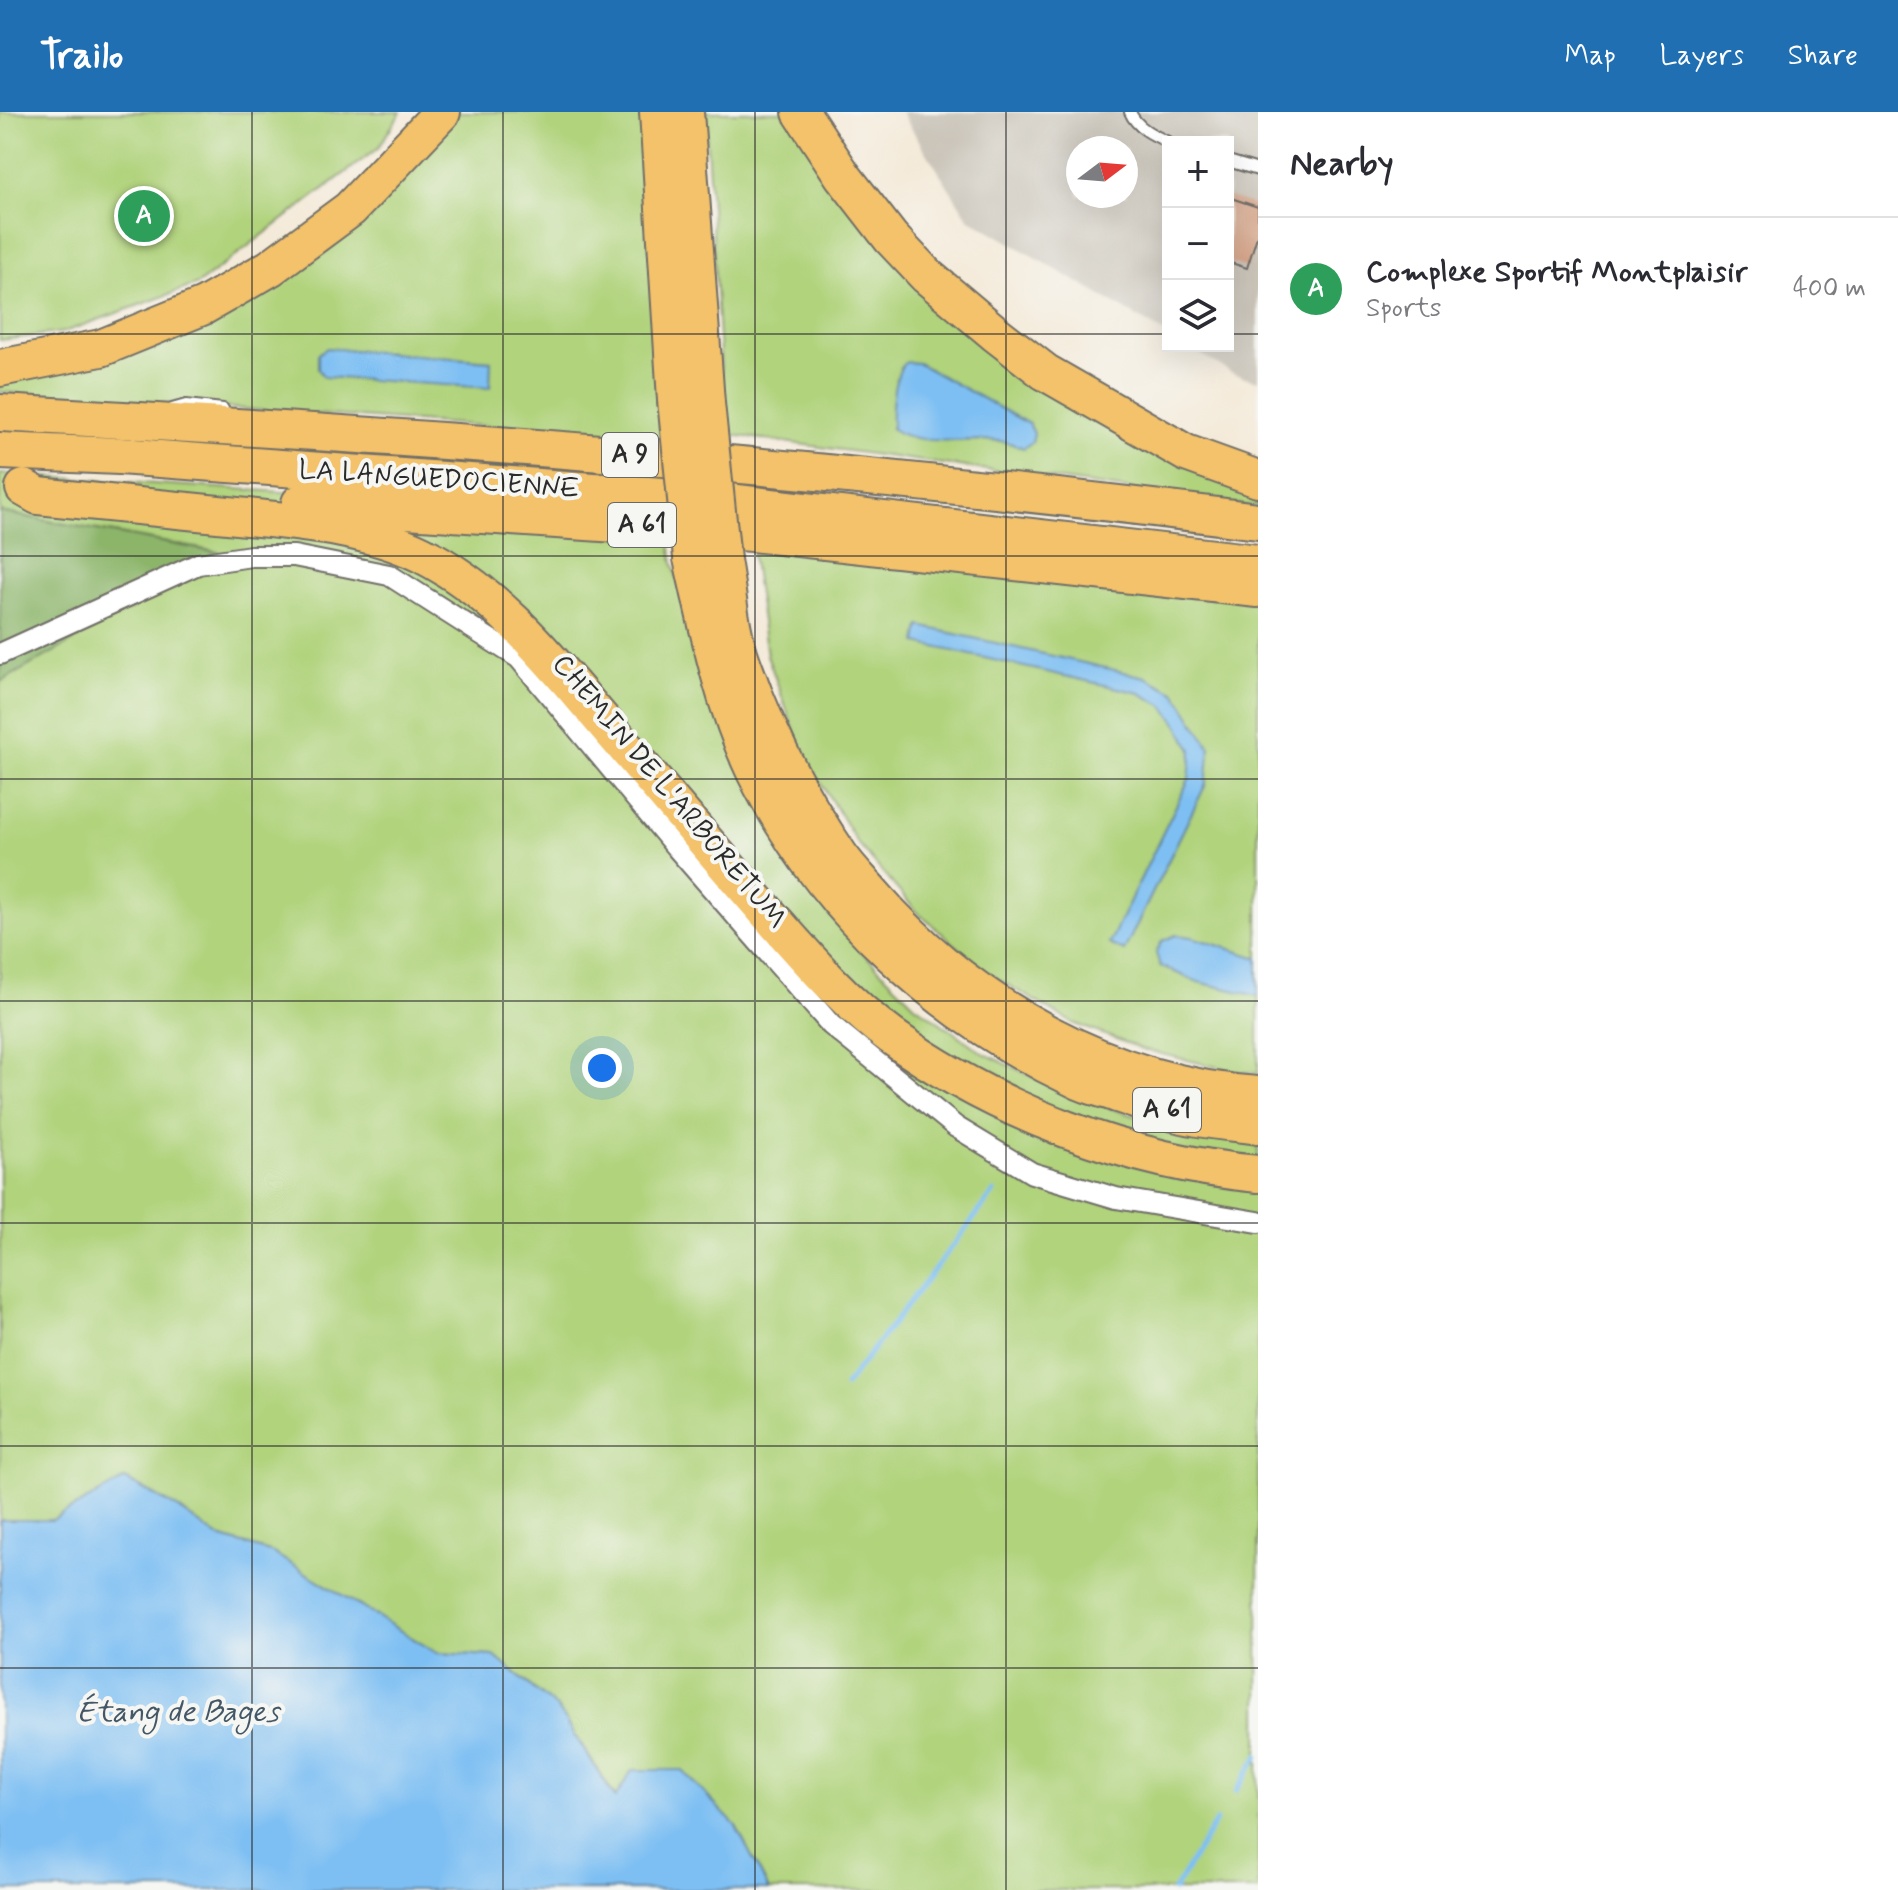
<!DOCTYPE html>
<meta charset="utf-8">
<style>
body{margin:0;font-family:Mynerve,sans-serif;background:#f7f7f7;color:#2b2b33}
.controls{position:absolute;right:24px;top:24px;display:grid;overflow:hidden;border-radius:0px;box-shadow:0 8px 32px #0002}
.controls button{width:72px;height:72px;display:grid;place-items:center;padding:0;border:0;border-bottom:2px solid #e1e1e2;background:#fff;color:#2b2b33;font:40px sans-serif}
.compass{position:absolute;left:1066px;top:24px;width:72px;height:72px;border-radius:50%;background:#fff;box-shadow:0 8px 32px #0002;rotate:74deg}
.you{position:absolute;left:602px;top:956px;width:28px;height:28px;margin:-20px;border:6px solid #fff;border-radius:50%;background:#1a73e8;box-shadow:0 0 0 12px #1a73e833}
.badge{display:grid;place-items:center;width:52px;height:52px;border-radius:50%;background:#1f6fb2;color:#fff;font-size:26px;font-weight:700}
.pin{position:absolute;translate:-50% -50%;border:4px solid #fff;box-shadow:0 2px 8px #0006}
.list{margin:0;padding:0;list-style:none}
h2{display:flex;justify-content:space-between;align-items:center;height:104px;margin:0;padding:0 32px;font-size:34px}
h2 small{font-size:26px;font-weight:400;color:#7c7c81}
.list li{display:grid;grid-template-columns:52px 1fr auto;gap:24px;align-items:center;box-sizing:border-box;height:144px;padding:0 32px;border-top:2px solid #e1e1e2}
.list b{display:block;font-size:30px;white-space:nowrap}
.list p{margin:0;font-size:26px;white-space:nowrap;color:#7c7c81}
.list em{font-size:26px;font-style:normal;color:#7c7c81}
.icon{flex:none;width:44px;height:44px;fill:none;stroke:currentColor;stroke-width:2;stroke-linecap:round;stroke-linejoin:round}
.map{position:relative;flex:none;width:1258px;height:1778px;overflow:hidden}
header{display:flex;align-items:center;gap:48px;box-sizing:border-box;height:112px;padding:0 40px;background:#1f6fb2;color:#fff}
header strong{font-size:38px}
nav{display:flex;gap:44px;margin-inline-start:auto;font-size:28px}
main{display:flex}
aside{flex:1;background:#fff}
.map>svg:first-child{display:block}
</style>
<header>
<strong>Trailo</strong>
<nav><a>Map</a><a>Layers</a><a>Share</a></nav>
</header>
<main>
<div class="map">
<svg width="1258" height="1778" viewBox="0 0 1258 1778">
<rect width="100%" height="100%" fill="#f6f6f2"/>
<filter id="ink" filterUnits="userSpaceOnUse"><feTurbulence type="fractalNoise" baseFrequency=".0125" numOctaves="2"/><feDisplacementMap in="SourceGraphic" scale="16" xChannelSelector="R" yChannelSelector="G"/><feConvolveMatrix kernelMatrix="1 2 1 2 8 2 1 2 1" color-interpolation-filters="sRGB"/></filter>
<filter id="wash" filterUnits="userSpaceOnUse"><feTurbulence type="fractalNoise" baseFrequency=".006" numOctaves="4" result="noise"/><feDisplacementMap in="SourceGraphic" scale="32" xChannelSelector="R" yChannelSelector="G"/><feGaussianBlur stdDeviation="1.8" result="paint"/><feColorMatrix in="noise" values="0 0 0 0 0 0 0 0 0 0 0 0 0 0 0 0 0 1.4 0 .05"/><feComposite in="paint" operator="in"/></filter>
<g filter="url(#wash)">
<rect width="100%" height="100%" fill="#f4ead9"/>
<!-- industrial -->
<path fill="#c9c3b8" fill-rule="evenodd" d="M901 0H1258V269L1234 262 1187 234H1228V30H1168V223L968 106ZM1078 36H1126V84H1078Z"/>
<!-- green -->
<g fill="#b0d37b" stroke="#6e7f53" stroke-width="2">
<polygon points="0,0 401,0 378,36 198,172 64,220 0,228"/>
<polygon points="455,0 642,0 660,326 0,280 0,271 208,203"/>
<polygon points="705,0 785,0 917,174 1258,381 1258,395 725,322"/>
<polygon points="0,362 501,394 667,409 673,451 700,556 802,770 858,836 915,893 983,941 1077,986 1174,1016 1258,1032 1258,1778 769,1778 736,1714 616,1686 558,1597 494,1544 437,1541 273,1441 216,1424 176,1395 125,1367 52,1408 0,1408 0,570 198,459 234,443 0,400"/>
<polygon points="749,422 1258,489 1258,961 1234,959 1145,938 1073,911 991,863 917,800 858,732 802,640 767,543"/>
</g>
<!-- forest -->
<polygon fill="#8cb56b" stroke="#5c704b" stroke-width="2" points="0,400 236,444 198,459 0,570"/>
<!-- water -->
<g fill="#7ebff3" stroke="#54758f" stroke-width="2">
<polygon points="327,236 491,249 490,276 324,265 318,257 318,242"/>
<path d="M907 250 918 251 1029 312 1034 321 1032 330 1024 336C1017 334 1008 330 1000 329 969 326 918 335 892 317 891 299 892 260 907 250Z"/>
<polygon points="920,514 1146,565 1176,581 1210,635 1206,672 1124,839 1109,832 1189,667 1192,638 1179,614 1164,594 1140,581 917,531"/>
<polygon points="1176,823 1192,825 1258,846 1258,884 1198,870 1160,854 1156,841 1162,829"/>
<polygon points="125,1367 176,1395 216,1424 273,1441 437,1541 494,1544 558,1597 615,1686 632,1658 682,1658 736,1714 769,1778 0,1778 0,1408 52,1408"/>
</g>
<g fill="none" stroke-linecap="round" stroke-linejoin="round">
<!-- stream -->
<g stroke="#7ebff3" stroke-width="5">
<polyline points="845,1274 994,1080"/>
<polyline points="1236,1679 1258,1644"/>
<polyline points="1174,1778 1216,1709"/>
</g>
</g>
<g id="blocks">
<!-- building -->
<polygon fill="#d4a083" points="1228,85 1258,95 1258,121 1247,156 1228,150"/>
</g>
</g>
<g filter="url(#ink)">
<use href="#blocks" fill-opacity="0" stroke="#716e68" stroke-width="2"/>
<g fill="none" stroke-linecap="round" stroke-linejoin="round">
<defs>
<g id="lane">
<path d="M1130 0C1137 16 1153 23 1168 30"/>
<polyline points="1228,49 1258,58"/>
<polyline points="172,297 186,293 223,297"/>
</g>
<polyline id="street" points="0,542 198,452 251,444 294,444 389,463 519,546 676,735 831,913 956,1015 1032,1061 1116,1086 1258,1110"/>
<g id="highway">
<polyline points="658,0 676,288"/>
<polyline points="685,0 706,291"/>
<polyline points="801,0 843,64 891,126 927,164 996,222 1045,260 1186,341 1258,367"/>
<polyline points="0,256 101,236 204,194 270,156 350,97 442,0"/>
<path d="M0 301C420 324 840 355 1258 409"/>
<polyline points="0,339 119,344 703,387 1258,451"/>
<path d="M24 376 38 384C101 390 164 397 228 403 292 410 362 413 421 442 503 483 559 559 618 627 669 687 719 746 771 805 808 847 846 891 891 924 997 1000 1129 1050 1258 1062"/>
<polyline points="300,391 752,421 1258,477"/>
<path d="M692 446C708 518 723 593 755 660 822 797 940 903 1077 968 1089 974 1104 977 1117 982 1136 988 1155 996 1174 1001 1201 1008 1231 1010 1258 1014"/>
<path d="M722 448C728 481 730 518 742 550 766 618 798 683 840 744 850 758 863 771 875 785 970 894 1112 973 1258 983"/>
</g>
</defs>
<!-- lane casing -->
<use href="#lane" stroke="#716e68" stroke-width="14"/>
<!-- street casing -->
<use href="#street" stroke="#716e68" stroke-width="24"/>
<!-- highway casing -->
<use href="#highway" stroke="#716e68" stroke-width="40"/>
<!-- lane -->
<use href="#lane" stroke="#fff" stroke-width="10"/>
<!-- street -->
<use href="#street" stroke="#fff" stroke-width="20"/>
<!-- highway -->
<use href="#highway" stroke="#f3c26a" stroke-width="36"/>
<defs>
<g id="highway-bridge">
<polyline points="676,288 692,446"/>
<polyline points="706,291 722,448"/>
</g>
</defs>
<!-- highway-bridge casing -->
<use href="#highway-bridge" stroke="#716e68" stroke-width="40" stroke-linecap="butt"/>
<!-- highway-bridge -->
<use href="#highway-bridge" stroke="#f3c26a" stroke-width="36"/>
</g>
</g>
<!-- grid -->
<path fill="none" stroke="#2b2b2b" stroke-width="2" stroke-opacity="0.55" d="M252 0V1778M503 0V1778M755 0V1778M1006 0V1778M0 222H1168M1228 222H1258M0 444H1258M0 667H1258M0 889H1258M0 1111H1258M0 1334H1258M0 1556H1258"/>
<g text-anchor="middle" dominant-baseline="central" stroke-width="8" stroke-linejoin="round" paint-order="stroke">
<!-- shield labels -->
<g fill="#f6f6f2" stroke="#686867" stroke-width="2">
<rect x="602" y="321" width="56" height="44" rx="6"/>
<rect x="608" y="391" width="68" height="44" rx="6"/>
<rect x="1133" y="976" width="68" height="44" rx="6"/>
</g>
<g font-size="26" font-weight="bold" fill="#2b2b2b">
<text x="630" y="343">A 9</text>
<text x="642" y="413">A 61</text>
<text x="1167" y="998">A 61</text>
</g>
<!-- street labels -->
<g font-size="28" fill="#2b2b2b" stroke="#f6f6f2">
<text transform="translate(439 368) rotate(4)">LA LANGUEDOCIENNE</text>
<text transform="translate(669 680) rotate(50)">CHEMIN DE L'ARBORETUM</text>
</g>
<!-- water labels -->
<g font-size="30" font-style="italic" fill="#445767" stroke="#f6f6f2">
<text x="178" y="1600">Étang de Bages</text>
</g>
</g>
</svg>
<div class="controls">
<button>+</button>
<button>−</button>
<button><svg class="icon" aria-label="layers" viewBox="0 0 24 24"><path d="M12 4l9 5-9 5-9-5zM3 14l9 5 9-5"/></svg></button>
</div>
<svg class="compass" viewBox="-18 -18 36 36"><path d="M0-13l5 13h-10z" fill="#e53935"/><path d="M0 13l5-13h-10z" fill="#7c7c81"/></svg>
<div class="you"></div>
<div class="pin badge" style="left:144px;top:104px;background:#2e9e5b">A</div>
</div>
<aside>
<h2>Nearby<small></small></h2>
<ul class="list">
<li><span class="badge" style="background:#2e9e5b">A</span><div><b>Complexe Sportif Montplaisir</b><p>Sports</p></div><em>400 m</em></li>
</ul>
</aside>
</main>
